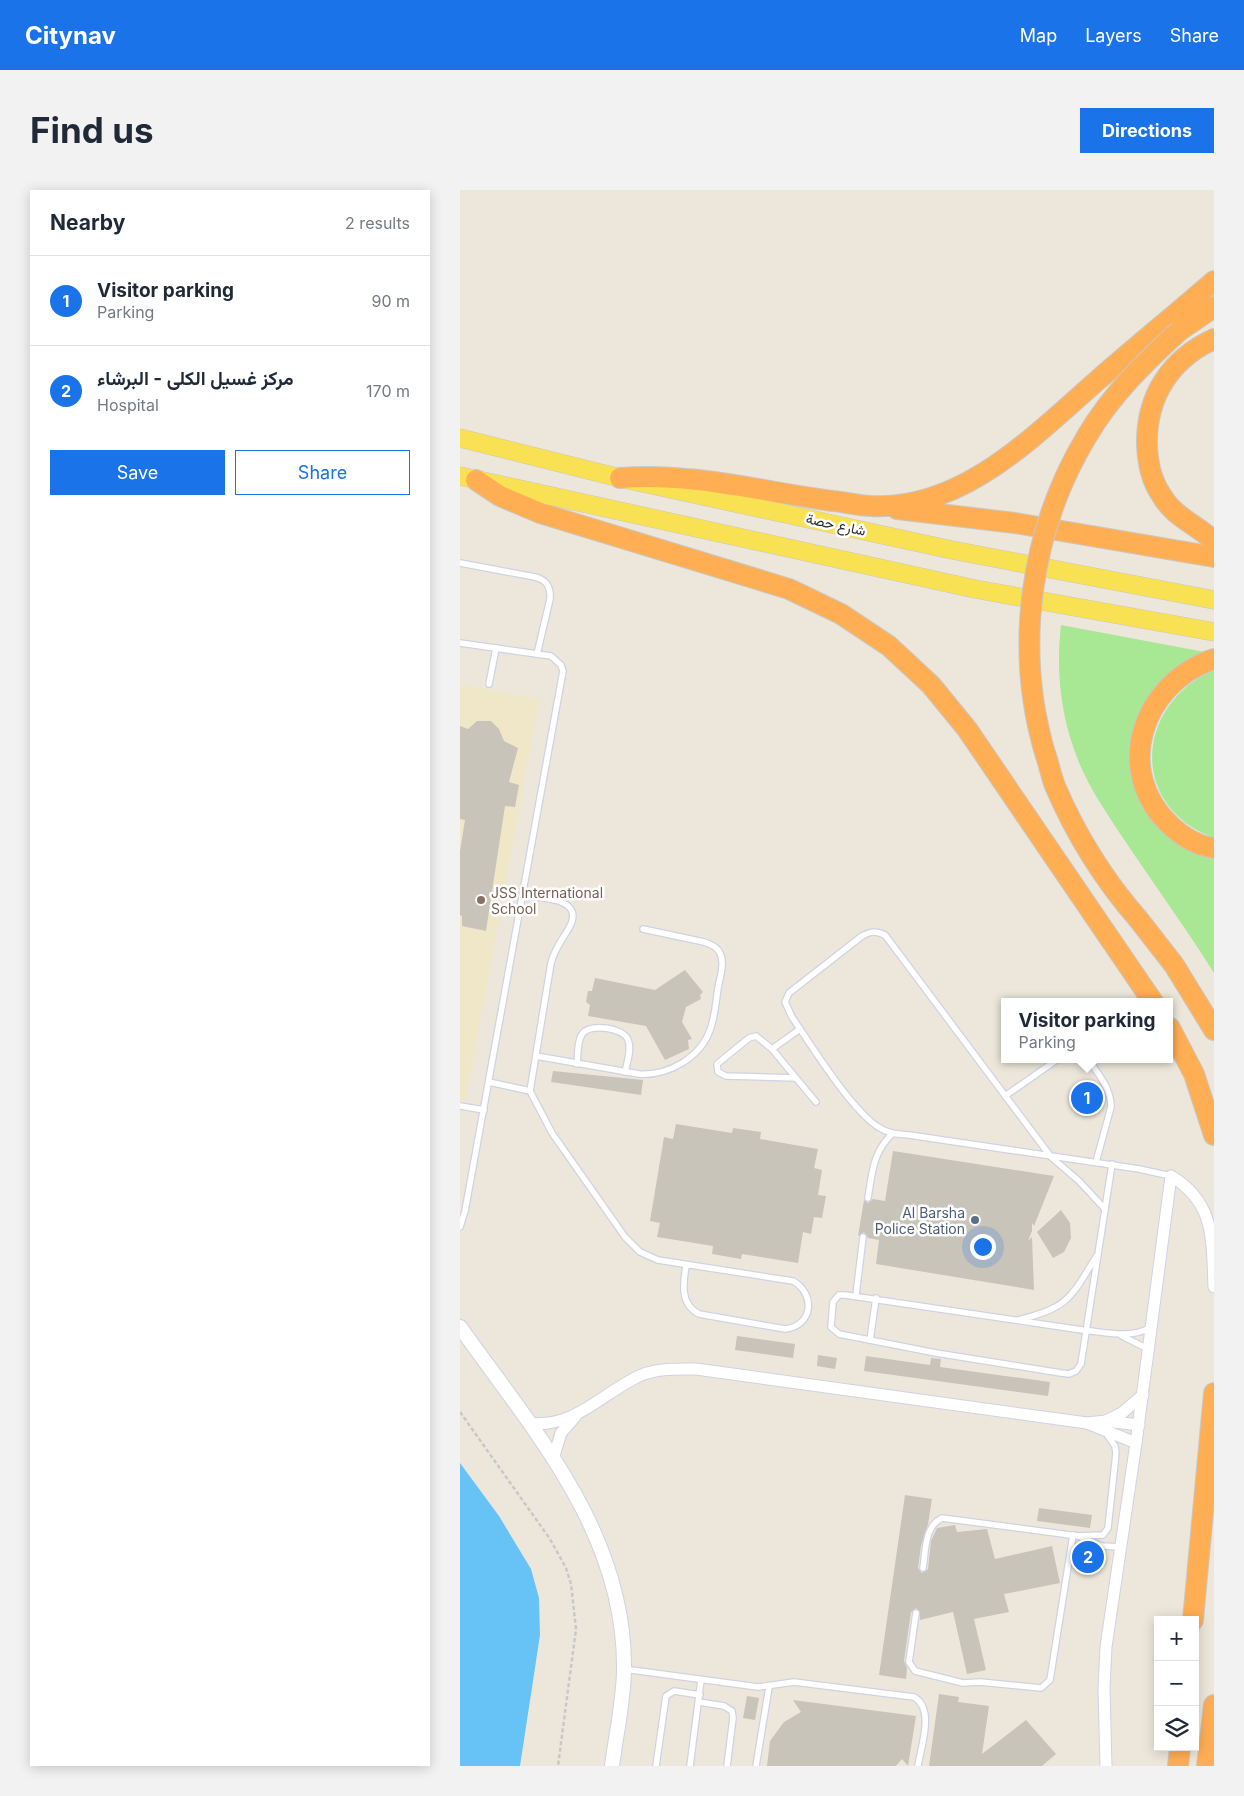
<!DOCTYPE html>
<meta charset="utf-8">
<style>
body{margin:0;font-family:Inter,Vazirmatn,sans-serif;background:#f2f2f3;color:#1f2937}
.controls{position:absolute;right:15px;bottom:15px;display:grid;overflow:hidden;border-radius:0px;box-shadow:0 2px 12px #0003}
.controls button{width:45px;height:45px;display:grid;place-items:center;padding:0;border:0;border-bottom:1px solid #e0e1e3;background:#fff;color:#1f2937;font:25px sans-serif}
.you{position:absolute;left:522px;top:1056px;width:18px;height:18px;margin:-12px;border:4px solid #fff;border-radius:50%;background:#1a73e8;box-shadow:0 0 0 8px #1a73e833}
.badge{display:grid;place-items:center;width:32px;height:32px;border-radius:50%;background:#1a73e8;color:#fff;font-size:16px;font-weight:700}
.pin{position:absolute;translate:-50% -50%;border:2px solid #fff;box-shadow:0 1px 5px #0006}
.popup{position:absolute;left:541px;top:808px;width:172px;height:65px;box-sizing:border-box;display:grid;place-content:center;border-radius:0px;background:#fff;filter:drop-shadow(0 1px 4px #0005);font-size:16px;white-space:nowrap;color:#747a83}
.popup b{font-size:19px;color:#1f2937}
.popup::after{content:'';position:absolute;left:50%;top:100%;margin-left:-10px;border:10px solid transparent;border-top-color:#fff}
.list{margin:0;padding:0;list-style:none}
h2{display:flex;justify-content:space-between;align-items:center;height:65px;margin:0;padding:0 20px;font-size:21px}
h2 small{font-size:16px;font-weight:400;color:#747a83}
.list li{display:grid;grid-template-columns:32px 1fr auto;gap:15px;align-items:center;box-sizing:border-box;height:90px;padding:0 20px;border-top:1px solid #e0e1e3}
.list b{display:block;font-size:19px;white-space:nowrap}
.list p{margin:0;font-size:16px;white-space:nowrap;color:#747a83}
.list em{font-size:16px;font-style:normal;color:#747a83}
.actions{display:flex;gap:10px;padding:15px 20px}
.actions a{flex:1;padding:11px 0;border:1px solid #1a73e8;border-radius:0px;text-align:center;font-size:18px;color:#1a73e8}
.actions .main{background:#1a73e8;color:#fff}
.icon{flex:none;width:28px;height:28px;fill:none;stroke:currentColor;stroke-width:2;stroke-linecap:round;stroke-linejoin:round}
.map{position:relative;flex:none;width:754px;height:1576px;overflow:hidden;border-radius:0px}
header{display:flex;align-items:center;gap:30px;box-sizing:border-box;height:70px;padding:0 25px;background:#1a73e8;color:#fff}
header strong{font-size:24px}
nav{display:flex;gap:28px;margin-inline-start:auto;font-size:18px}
.intro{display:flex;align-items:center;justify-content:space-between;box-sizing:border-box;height:120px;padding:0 30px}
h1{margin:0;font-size:35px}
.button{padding:12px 22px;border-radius:0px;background:#1a73e8;color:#fff;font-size:18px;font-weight:700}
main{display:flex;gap:30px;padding:0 30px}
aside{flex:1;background:#fff;border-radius:0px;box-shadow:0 2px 12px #0003}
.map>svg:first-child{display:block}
</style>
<header>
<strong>Citynav</strong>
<nav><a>Map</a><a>Layers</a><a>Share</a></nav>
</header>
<div class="intro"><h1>Find us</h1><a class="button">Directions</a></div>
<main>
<aside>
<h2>Nearby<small>2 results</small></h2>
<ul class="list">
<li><span class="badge">1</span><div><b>Visitor parking</b><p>Parking</p></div><em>90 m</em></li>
<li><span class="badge">2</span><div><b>مركز غسيل الكلى - البرشاء</b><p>Hospital</p></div><em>170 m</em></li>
</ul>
<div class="actions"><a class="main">Save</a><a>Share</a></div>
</aside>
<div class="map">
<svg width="754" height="1576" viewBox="0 0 754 1576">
<rect width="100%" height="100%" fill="#ede7db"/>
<!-- education -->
<polygon fill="#f0e7c9" points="0,494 79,509 5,912 0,911"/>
<!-- green -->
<g fill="#a8e794">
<path d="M601 435 745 462C643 502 645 642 754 669V783C724 735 690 689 659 642 642 616 625 591 615 562 600 521 596 478 601 435Z"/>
<path d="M754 480V648C669 617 674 515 754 480Z"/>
</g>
<!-- water -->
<polygon fill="#67c3f5" points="0,1273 39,1326 71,1379 79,1408 80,1445 60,1576 0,1576"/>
<!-- building -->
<g fill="#c8c4ba">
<polygon points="17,531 31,531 39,539 44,551 58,558 49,592 59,595 55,617 45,616 26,741 2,736 2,726 0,725 0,661 5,630 0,629 0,536 8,539"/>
<polygon points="225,780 243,802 240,805 241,809 226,817 222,832 232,849 228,850 229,859 205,870 186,836 128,826 130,815 126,812 128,801 132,801 135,788 195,800"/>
<polygon points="93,881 183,890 181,905 91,892"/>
<polygon points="216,934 272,943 273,938 301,942 300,949 358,959 354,978 362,980 358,1005 366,1006 362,1028 354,1027 351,1044 343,1042 338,1073 282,1064 281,1069 252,1064 253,1056 197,1047 200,1033 190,1031 204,947 213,949"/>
<polygon points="433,961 594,986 574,1036 572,1033 572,1041 568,1051 572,1047 574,1100 416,1074 419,1050 408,1048 404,1042 398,1046 404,1010 408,1013 413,1009 425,1011"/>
<polygon points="601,1020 610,1033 611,1048 604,1062 593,1068 577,1042"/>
<polygon points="277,1146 335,1154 333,1168 275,1160"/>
<polygon points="358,1165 377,1168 375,1179 357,1176"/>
<polygon points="406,1166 470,1175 471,1168 481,1169 480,1177 590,1192 588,1206 404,1181"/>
<polygon points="445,1305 472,1309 468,1334 461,1356 458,1378 462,1383 468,1379 471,1351 477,1338 495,1335 497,1342 527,1339 535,1369 592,1356 600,1393 544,1404 549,1422 514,1429 526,1480 507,1484 493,1422 460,1430 460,1422 456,1418 451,1422 444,1471 447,1478 446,1489 419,1485"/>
<polygon points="579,1318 632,1325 630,1338 577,1331"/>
<polygon points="479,1504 499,1507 498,1512 529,1516 522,1564 566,1530 596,1564 582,1576 469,1576"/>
<polygon points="287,1506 299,1508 295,1530 283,1528"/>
<polygon points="333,1510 456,1526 448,1576 442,1569 436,1576 307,1576 310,1551 324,1532 341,1522"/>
</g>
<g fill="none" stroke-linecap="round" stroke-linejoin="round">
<defs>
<g id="service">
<path d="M0 373 75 387C87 390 91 397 90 409L77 464"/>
<polyline points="0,453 91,466 101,475 103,481 5,1021 0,1037"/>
<polyline points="29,494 36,458"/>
<path d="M63 706C82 708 126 708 109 738 102 750 95 758 91 773L70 901 92 943 165 1047 180 1062 198 1070 333 1091C356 1104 353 1136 325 1139L239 1124C220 1114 223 1094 226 1076"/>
<polyline points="312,859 340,839"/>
<path d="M76 866 179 884C208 886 240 868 250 840 255 827 256 811 258 798 260 787 265 773 260 763 257 757 251 754 244 752L183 739"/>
<path d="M628 869C638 884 651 898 651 917L636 972"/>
<path d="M117 874C118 865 117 850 123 843 131 833 164 838 168 850 172 859 167 873 165 882"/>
<polyline points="336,888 312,859 296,846 289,848 257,874 258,882 266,886 336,888 356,912"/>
<polyline points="29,892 70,901"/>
<polyline points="545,906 598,869"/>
<polyline points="0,916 24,920"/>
<path d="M652 974 621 1174 616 1181 609 1184 601 1183 476 1163 379 1144 371 1137 373 1112 379 1105H385L622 1140C646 1142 668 1149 690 1138"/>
<path d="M408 1008C412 983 413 962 432 944"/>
<path d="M645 1019 619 991 591 967 425 745C416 741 411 741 402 746L329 803 325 812 332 827C350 854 394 924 420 938 429 944 439 944 449 945L679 979 711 986"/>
<polyline points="396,1105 403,1047"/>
<path d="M558 1130C608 1118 610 1109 636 1067"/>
<polyline points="662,1146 688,1159"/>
<polyline points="410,1150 416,1108"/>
<polyline points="618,1346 642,1356 661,1357"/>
<path d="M463 1378C466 1360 464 1337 482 1328L618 1346 643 1345 648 1338 656 1263 655 1256 645 1242"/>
<polyline points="456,1423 449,1472 455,1481 503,1493 520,1492 581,1498 590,1490 613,1345"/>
<path d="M164 1479 298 1497 334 1492 454 1507C475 1519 461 1556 458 1576"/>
<polyline points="239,1512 264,1516 272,1521 273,1528 267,1576"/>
<polyline points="196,1576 206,1506 214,1501 240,1505"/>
<polyline points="230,1576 241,1490"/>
<polyline points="296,1576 309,1497"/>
</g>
<g id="minor">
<polyline points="646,1231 662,1223 683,1205"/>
<path d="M68 1233C114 1239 141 1204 179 1186 197 1178 217 1179 236 1179L627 1233 646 1231 679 1235"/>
<polyline points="627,1233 676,1253"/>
<polyline points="93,1269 101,1243 115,1227"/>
<path d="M646 1576 644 1498 646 1457 676 1253 711 986C754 1012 752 1046 754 1097"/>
</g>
<path id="tertiary" d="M0 1137C74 1241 165 1343 164 1478 164 1510 156 1544 152 1576"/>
<g id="primary">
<polyline points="0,248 160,288 492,360 754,410"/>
<polyline points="0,286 515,399 754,442"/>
</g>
<g id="motorway">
<polyline points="719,141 754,117"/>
<path d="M754 149C710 169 686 207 687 255 688 274 691 290 702 306 714 327 737 335 754 351"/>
<path d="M160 288C231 282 303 302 373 311 386 312 398 316 411 316 503 321 576 244 639 189 677 156 716 124 754 91"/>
<polyline points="16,290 40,306 80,323 329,399 381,424 429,456 471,495 507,539 693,812"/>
<polyline points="437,319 555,333 754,367"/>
<path d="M754 469C682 493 652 581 711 636 722 646 738 656 754 658"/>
<polyline points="679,730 714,775 754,840"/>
<polyline points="710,838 734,884 754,945"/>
<polyline points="733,1430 754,1203"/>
<polyline points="718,1576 720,1557"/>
<polyline points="747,1576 754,1515"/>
</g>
</defs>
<!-- service casing -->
<use href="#service" stroke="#d0d2e4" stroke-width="8"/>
<!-- minor casing -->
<use href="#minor" stroke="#d0d2e4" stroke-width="13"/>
<!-- tertiary casing -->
<use href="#tertiary" stroke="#d0d2e4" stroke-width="16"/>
<!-- primary casing -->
<use href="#primary" stroke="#c8c8c8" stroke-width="19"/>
<!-- motorway casing -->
<use href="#motorway" stroke="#c8c8c8" stroke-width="22"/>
<!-- path -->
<polyline stroke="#c8c8c8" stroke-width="2.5" stroke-dasharray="4 2.5" stroke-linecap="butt" points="0,1222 90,1349 106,1378 111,1394 116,1439 98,1576"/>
<!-- service -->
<use href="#service" stroke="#fff" stroke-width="5.5"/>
<!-- minor -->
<use href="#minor" stroke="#fff" stroke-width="11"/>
<!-- tertiary -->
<use href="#tertiary" stroke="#fff" stroke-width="14"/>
<!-- primary -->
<use href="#primary" stroke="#f9e154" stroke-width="18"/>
<!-- motorway -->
<use href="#motorway" stroke="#ffae54" stroke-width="20"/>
<defs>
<path id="motorway-bridge" d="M679 730C644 690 616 645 595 596 591 586 589 574 585 563 554 458 570 340 627 246 651 205 685 172 719 141"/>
</defs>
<!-- motorway-bridge casing -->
<use href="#motorway-bridge" stroke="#c8c8c8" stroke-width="22" stroke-linecap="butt"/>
<!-- motorway-bridge -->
<use href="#motorway-bridge" stroke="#ffae54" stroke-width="20"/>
</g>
<!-- markers -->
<circle fill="#8d6e63" stroke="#fff" stroke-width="2" cx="21" cy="710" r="5"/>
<circle fill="#5c6f8a" stroke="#fff" stroke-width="2" cx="515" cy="1030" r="5"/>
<g text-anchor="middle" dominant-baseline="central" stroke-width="5" stroke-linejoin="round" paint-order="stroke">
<!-- street labels -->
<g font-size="14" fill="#2a2a2a" stroke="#fff">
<text transform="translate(376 334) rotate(12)">شارع حصة</text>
</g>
<!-- education labels -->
<g font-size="14" fill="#785e54" stroke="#fff" text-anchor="start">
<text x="31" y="702">JSS International<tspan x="31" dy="16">School</tspan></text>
</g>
<!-- service labels -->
<g font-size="14" fill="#4e5e75" stroke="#fff" text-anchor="end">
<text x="505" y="1022">Al Barsha<tspan x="505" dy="16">Police Station</tspan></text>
</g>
</g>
</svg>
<div class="controls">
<button>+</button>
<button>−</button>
<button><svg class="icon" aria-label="layers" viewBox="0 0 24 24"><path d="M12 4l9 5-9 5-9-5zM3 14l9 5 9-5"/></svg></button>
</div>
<div class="you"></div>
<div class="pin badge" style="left:627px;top:908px">1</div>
<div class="popup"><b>Visitor parking</b>Parking</div>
<div class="pin badge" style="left:628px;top:1367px">2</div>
</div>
</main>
